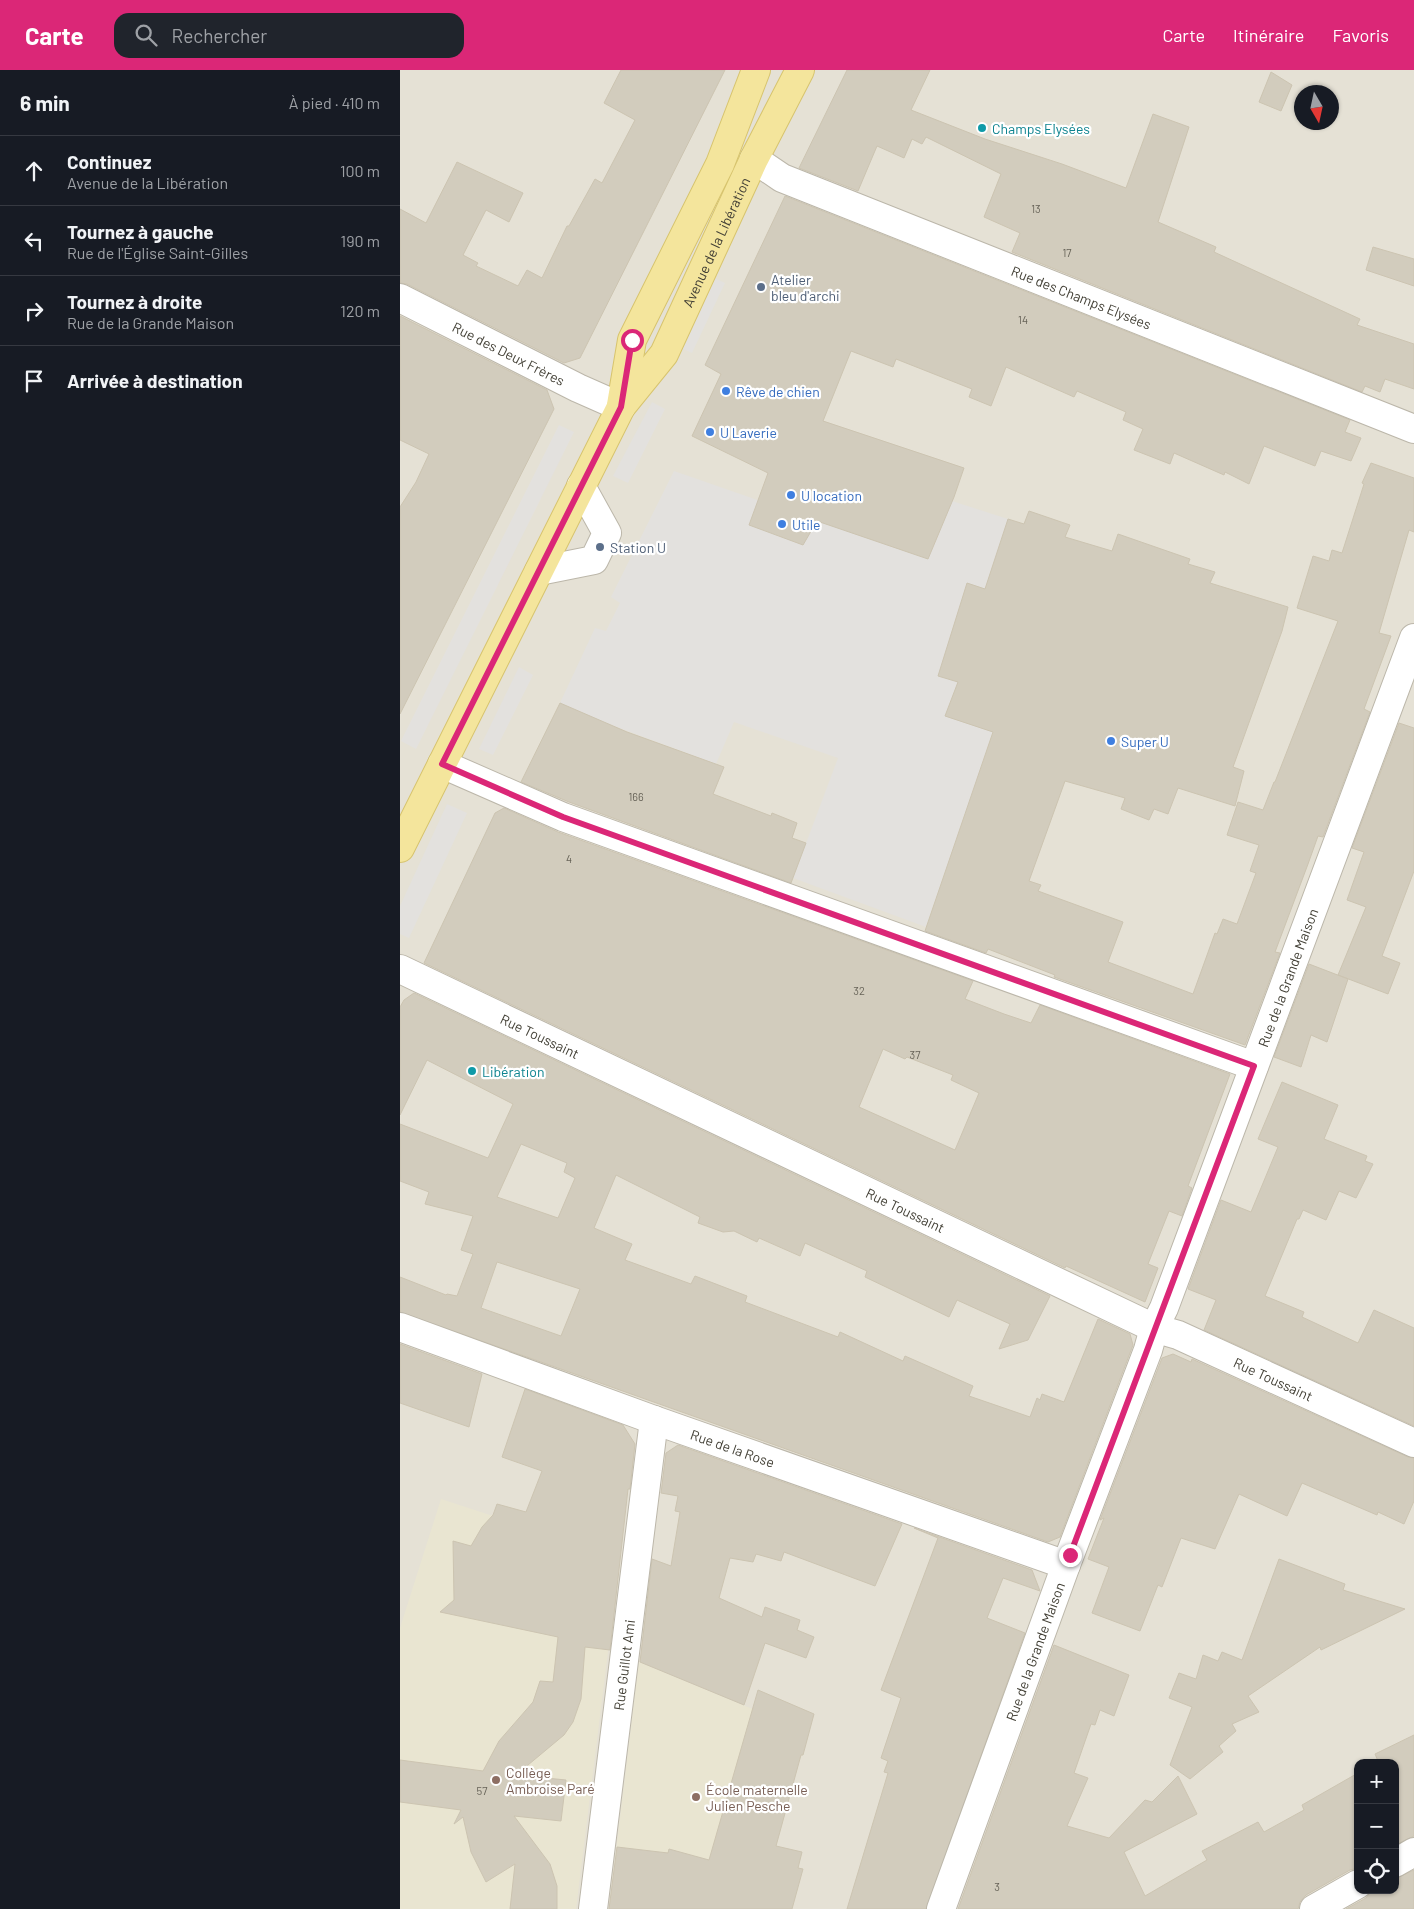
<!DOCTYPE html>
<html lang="fr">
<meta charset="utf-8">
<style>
body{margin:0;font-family:Barlow,sans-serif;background:#20242c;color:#f1f3f6}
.controls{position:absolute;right:15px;bottom:15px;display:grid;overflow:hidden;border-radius:10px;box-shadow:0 1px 4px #0004}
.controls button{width:45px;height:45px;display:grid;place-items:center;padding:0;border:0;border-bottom:1px solid #363941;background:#171b24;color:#f1f3f6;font:25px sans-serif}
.compass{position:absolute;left:894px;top:15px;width:45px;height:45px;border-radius:50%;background:#171b24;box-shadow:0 1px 4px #0004;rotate:171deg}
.stop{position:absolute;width:15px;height:15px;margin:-11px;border:4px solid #db2777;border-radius:50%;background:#fff}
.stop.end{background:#db2777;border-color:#fff;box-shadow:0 1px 5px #0008}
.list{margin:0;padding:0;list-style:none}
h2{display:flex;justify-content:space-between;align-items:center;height:65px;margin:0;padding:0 20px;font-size:21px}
h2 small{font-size:16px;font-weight:400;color:#9ea1a6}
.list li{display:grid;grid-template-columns:32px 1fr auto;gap:15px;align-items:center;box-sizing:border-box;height:70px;padding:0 20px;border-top:1px solid #363941}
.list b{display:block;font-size:19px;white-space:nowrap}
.list p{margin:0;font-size:16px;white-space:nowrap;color:#9ea1a6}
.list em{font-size:16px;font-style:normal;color:#9ea1a6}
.icon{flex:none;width:28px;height:28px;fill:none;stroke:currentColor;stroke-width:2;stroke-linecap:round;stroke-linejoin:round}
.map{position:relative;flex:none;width:1014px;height:1839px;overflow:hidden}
header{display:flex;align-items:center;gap:30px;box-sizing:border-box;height:70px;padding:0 25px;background:#db2777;color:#fff}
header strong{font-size:24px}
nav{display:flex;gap:28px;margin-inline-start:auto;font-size:18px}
.search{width:350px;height:45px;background:#20242c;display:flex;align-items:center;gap:12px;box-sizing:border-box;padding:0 18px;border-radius:15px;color:#9ea1a6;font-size:19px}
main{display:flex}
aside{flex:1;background:#171b24}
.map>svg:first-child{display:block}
</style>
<header>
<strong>Carte</strong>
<div class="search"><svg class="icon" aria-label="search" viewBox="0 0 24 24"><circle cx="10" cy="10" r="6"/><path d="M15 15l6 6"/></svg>Rechercher</div>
<nav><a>Carte</a><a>Itinéraire</a><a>Favoris</a></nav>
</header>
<main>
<aside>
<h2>6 min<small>À pied · 410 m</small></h2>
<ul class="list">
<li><svg class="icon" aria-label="ahead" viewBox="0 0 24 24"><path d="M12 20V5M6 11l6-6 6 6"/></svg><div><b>Continuez</b><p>Avenue de la Libération</p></div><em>100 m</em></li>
<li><svg class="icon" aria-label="left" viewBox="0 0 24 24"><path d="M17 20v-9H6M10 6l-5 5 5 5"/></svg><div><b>Tournez à gauche</b><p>Rue de l'Église Saint-Gilles</p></div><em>190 m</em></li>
<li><svg class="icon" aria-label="right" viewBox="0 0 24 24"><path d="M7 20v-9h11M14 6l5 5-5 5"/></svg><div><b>Tournez à droite</b><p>Rue de la Grande Maison</p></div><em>120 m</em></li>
<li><svg class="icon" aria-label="arrive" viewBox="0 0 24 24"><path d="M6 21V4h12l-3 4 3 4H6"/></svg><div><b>Arrivée à destination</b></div></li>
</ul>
</aside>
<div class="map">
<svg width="1014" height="1839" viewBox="0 0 1014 1839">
<rect width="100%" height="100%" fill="#f1efe6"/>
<!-- residential -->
<path fill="#e5e1d5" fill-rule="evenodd" d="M0 0H1014V1839H0ZM902 22H932V52H902ZM958 1693H995V1820H958Z"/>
<!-- education -->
<g fill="#e9e5d1">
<polygon points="41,1429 93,1446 218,1501 176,1839 0,1839 0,1558"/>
<polygon points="239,1592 391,1655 339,1839 209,1839"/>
</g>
<!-- parking -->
<g fill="#e3e1de">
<polygon points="312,207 325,213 292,283 279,277"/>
<polygon points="252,332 265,339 228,413 213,406"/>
<polygon points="159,355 174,362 16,679 1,671"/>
<polygon points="274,401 528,489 552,431 608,449 585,519 567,513 538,606 558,612 545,646 593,662 526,857 393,808 438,688 334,652 316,694 206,653 160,633 195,558 206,561 220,533 211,527"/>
<polygon points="119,597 133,605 93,685 79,679"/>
<polygon points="47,734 67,743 9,868 0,864 0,836"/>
</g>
<!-- building -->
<g fill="#d2ccbd" stroke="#ccc4b1" fill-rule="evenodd">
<polygon points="221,0 325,0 180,288 164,293 7,214 0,213 0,139 26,153 57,92 123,123 109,152 86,140 63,185 78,193 76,196 118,216 127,200 142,208 167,156 169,156 195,109 202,113 235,50 204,33"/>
<polygon points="447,0 530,0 511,40 585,69 662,94 726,118 753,44 789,57 758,152 816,177 814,182 960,249 957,255 1014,274 1014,319 985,309 980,322 965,316 962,322 612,182 620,163 584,147 601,104 526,67 522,74 512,69 504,88 477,76 458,121 399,98"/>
<polygon points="871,2 892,15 881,41 859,32"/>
<polygon points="385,126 950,350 945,362 961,368 951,391 921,381 915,396 864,376 849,414 825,402 824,405 774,383 770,394 734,380 743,359 723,350 726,342 677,321 674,327 606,297 591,336 569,327 572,319 496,289 493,297 451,281 423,351 564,398 554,427 528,489 417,451 403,475 349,455 368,403 292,366 321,304 305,295"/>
<polygon points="973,177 1014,189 1014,216 966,200"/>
<polygon points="0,246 147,320 154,339 0,644 0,437 16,412 29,384 0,370"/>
<polygon points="971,393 1014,408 1014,462 1009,460 979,563 991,566 964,639 970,642 923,767 918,766 908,794 875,882 880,883 845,975 654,907 655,905 588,879 586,883 525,861 593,662 545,646 558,612 538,606 567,513 585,519 608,449 624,454 629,441 670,455 665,467 712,481 718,464 790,489 788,494 815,502 810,513 888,537 882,561 833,697 844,701 835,736 778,718 768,744 754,739 749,750 721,739 725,728 665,711 629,811 641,815 638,821 723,852 708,892 793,924 815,863 817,864 823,849 837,854 856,803 850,801 859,775 827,765 838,732 863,740 874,712 875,712 938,551 897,538 913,486 929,491 932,480 942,483 964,414 962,413"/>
<polygon points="160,633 227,662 324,697 313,724 371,746 372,743 397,753 392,768 406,773 391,813 169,732 121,712"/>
<polygon points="999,653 1014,658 1014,801 982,886 1000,893 988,924 938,905 966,837 947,830 964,782 952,778"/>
<path d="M104 738 158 762 573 911 565 929 604 944 631 953 640 935 830 1004 788 1116 792 1118 782 1146 769 1141 748 1194 758 1198 745 1232 666 1196 665 1198 24 893 95 743ZM483 979 505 989 507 987 553 1005 551 1010 579 1023 555 1080 459 1037Z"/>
<polygon points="909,894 948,909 927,972 911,965 901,997 874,987"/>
<path d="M14 923 650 1226 628 1270 599 1279 610 1254 579 1240 557 1230 549 1247 465 1207 467 1201 405 1173 400 1186 359 1168 357 1172 334 1161 323 1162 298 1153 300 1147 216 1105 194 1158 232 1174 225 1190 291 1214 295 1206 347 1226 345 1232 438 1267 440 1262 503 1291 505 1286 573 1316 569 1326 630 1347 637 1328 640 1330 642 1324 664 1332 698 1249 730 1264 733 1275 660 1467 648 1472 0 1242V1207L46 1225 47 1224 57 1226 73 1184 61 1180 73 1146 25 1134 29 1122 0 1111V1054L88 1088 113 1034 27 990 0 1045V937L4 930ZM121 1074 167 1093 164 1102 175 1108 158 1148 97 1127ZM97 1192 180 1219 161 1266 81 1238Z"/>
<polygon points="882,1012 938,1035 924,1069 967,1086 965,1091 973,1094 956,1128 939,1121 926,1150 903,1140 899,1149 897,1149 865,1226 904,1242 902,1247 958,1273 974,1240 1014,1258 1014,1356 804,1260 816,1230 788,1219 821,1130 851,1142 878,1077 858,1069"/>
<polygon points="0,1274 82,1304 69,1357 0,1333"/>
<polygon points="773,1284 791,1292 792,1289 1008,1387 1014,1388 1014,1431 1004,1454 978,1442 977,1445 902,1413 887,1446 839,1424 815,1479 781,1468 762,1517 758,1515 740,1561 692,1543 709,1497 688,1489 704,1448 700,1450 762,1288"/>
<polygon points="125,1319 223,1355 235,1374 230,1419 228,1419 210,1580 185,1577 181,1629 173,1652 164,1665 116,1705 166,1710 161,1751 114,1746 150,1794 157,1816 157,1839 110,1839 115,1794 86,1812 71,1782 63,1747 54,1754 61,1740 0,1732 0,1690 83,1701 99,1671 133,1632 140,1611 153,1612 158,1567 40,1542 54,1530 53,1471 71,1476 82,1457 93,1445 97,1434 126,1442 142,1401 102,1387"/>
<polygon points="278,1375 502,1454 475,1516 384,1482 381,1491 356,1484 353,1492 330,1488 319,1528 362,1547 365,1537 400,1550 397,1560 414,1567 406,1588 365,1573 344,1635 240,1592 252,1489 271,1496 280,1442 275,1441 278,1426 261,1423 266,1383"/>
<polygon points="514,1458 632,1500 640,1521 603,1508 587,1548 625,1563 526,1839 447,1839 488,1703 484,1702 488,1691 481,1688 501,1628 481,1620 538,1468"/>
<polygon points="879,1489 945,1514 943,1520 1005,1539 921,1580 920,1577 848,1626 859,1642 832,1654 836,1661 819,1676 823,1682 790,1709 770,1695 792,1637 769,1628 779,1603 796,1609 803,1585 818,1591 822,1582 842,1590"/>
<polygon points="654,1575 729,1605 714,1646 700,1640 695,1655 691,1654 674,1703 688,1708 667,1756 709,1768 745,1730 752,1732 778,1706 797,1744 724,1782 745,1826 807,1790 802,1781 858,1752 864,1762 904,1740 902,1735 958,1703 958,1798 950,1800 906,1825 900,1832 898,1839 558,1839"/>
<polygon points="358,1620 414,1644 403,1685 401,1685 376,1776 402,1782 398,1798 403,1799 392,1839 209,1839 217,1777 268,1783 269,1779 309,1790"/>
<polygon points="1014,1665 1014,1766 995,1775 995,1693 975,1693 978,1691 975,1684"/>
<polygon points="1014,1800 1014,1839 946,1839 966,1828 972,1820 995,1820 995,1809"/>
</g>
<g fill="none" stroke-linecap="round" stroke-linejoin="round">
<defs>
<g id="minor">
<path id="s1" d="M354 89 382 108 1014 359"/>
<path id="s2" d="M0 228 178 318 221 337"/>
<polyline points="139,501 194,490 207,463 181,416"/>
<polyline points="42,694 163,747 854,996"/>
<path id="s3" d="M0 899 754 1258 778 1265 1014 1373"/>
<path id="s4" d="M0 1257 254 1350 666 1495"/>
<polyline points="995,1793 1014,1782"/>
<path id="s5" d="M193 1839 254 1350"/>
<path id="s6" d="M541 1839 666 1495 748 1280 754 1258 764 1238 1014 568"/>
<polyline points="914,1839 958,1814"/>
</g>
<g id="major">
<polyline points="221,335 232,270 320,94 356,0"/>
<path id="s7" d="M0 778 221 337 264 284 354 89 400 0"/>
</g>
</defs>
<!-- minor casing -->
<use href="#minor" stroke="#bcb7aa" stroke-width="30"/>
<!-- major casing -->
<use href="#major" stroke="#d7c46e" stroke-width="30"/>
<!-- minor -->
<use href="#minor" stroke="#fff" stroke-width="28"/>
<!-- major -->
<use href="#major" stroke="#f4e59c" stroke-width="28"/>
</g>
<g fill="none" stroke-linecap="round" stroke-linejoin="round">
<!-- route -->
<polyline stroke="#db2777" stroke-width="6" points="232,270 221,337 42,694 163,747 854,996 670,1485"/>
</g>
<!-- markers -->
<g fill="#0f9aa8" stroke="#fff" stroke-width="2">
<circle cx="582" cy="58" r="5"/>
<circle cx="72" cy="1001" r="5"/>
</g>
<g fill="#5c6f8a" stroke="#fff" stroke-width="2">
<circle cx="361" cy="217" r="5"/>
<circle cx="200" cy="477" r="5"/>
</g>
<g fill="#3f7fe0" stroke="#fff" stroke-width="2">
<circle cx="326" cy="321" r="5"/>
<circle cx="310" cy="362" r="5"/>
<circle cx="391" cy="425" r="5"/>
<circle cx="382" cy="454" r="5"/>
<circle cx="711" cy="671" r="5"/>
</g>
<g fill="#8d6e63" stroke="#fff" stroke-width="2">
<circle cx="96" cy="1710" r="5"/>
<circle cx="296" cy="1727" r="5"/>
</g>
<g text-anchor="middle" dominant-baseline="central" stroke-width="4.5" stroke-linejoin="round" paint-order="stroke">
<!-- number labels -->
<g font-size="11" fill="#676358">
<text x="636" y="138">13</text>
<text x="667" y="182">17</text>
<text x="623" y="249">14</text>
<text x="236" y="726">166</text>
<text x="169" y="788">4</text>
<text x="459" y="920">32</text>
<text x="515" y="984">37</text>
<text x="82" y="1720">57</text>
<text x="597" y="1816">3</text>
</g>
<!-- culture labels -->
<g font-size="14" fill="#0d838f" stroke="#fff" text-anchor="start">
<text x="592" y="58">Champs Elysées</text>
<text x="82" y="1001">Libération</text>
</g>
<!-- street labels -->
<g font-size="14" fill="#434036" stroke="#fff">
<text stroke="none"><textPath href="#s7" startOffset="685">Avenue de la Libération</textPath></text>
<text stroke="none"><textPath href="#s1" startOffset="356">Rue des Champs Elysées</textPath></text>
<text stroke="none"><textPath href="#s2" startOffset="122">Rue des Deux Frères</textPath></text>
<text stroke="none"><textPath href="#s6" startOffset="994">Rue de la Grande Maison</textPath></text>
<text stroke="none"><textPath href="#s3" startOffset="155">Rue Toussaint</textPath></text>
<text stroke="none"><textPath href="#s3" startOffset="560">Rue Toussaint</textPath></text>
<text stroke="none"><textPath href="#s3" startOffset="965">Rue Toussaint</textPath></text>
<text stroke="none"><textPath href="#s4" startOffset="354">Rue de la Rose</textPath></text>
<text stroke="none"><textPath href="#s6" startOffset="274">Rue de la Grande Maison</textPath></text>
<text stroke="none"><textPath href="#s5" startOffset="246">Rue Guillot Ami</textPath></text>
</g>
<!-- service labels -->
<g font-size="14" fill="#4e5e75" stroke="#fff" text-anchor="start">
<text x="371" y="209">Atelier<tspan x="371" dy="16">bleu d'archi</tspan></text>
<text x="210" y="477">Station U</text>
</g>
<!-- shop labels -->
<g font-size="14" fill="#366cbe" stroke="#fff" text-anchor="start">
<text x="336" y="321">Rêve de chien</text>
<text x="320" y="362">U Laverie</text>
<text x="401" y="425">U location</text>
<text x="392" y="454">Utile</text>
<text x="721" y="671">Super U</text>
</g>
<!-- education labels -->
<g font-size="14" fill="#785e54" stroke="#fff" text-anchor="start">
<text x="106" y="1702">Collège<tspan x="106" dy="16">Ambroise Paré</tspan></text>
<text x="306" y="1719">École maternelle<tspan x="306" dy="16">Julien Pesche</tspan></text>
</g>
</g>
</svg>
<div class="controls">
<button>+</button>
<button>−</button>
<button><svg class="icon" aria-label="locate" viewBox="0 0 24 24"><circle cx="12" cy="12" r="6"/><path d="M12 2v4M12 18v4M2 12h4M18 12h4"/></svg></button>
</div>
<svg class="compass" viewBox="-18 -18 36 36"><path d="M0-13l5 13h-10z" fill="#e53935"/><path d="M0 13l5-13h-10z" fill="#9ea1a6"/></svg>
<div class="stop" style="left:232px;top:270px"></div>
<div class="stop end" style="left:670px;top:1485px"></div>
</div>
</main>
